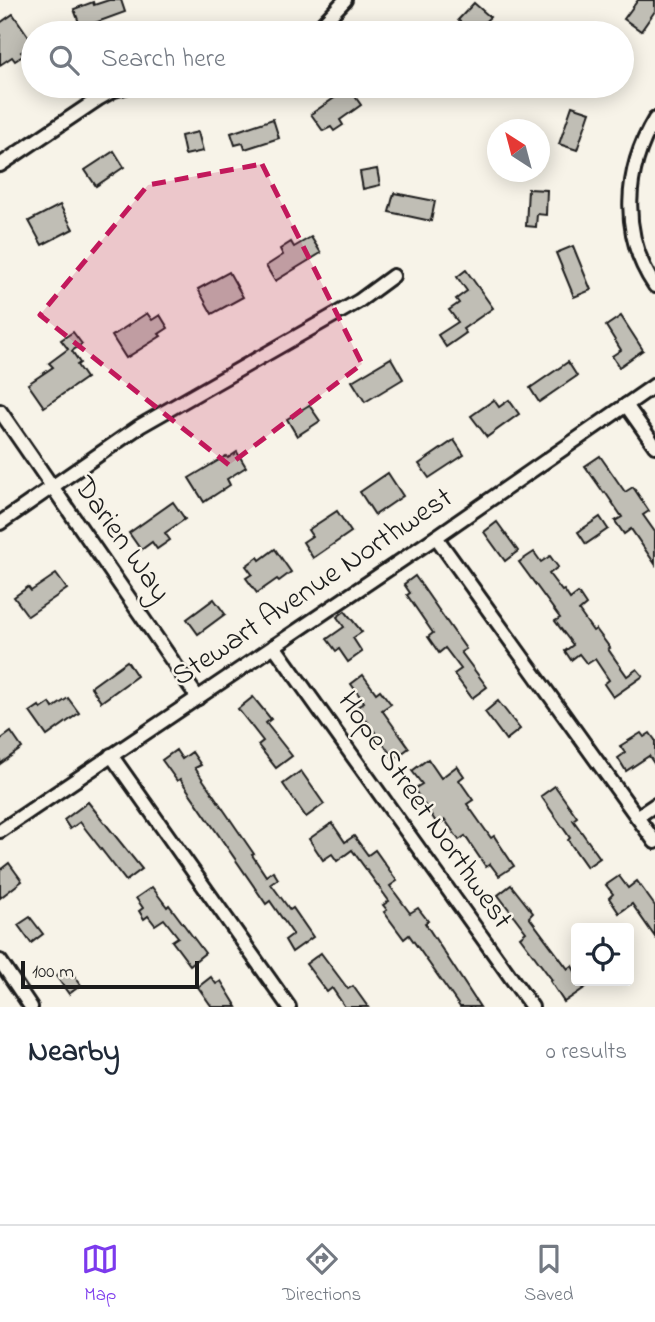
<!DOCTYPE html>
<style>
body{margin:0;font-family:"Indie Flower",sans-serif;background:#f6f6f7;color:#1f2937}
.controls{position:absolute;right:21px;bottom:21px;display:grid;overflow:hidden;border-radius:7px;box-shadow:0 4px 18px #0003}
.controls button{width:63px;height:63px;display:grid;place-items:center;padding:0;border:0;border-bottom:2px solid #e0e1e3;background:#fff;color:#1f2937;font:35px sans-serif}
.compass{position:absolute;left:487px;top:119px;width:63px;height:63px;border-radius:50%;background:#fff;box-shadow:0 4px 18px #0003;rotate:324deg}
.scale{position:absolute;left:21px;bottom:18px;width:178px;box-sizing:border-box;padding-left:7px;border:4px solid #1c1c1c;border-top:0;font-size:19px;line-height:24px;white-space:nowrap;color:#1c1c1c;-webkit-text-stroke:5px #f7f3e8;paint-order:stroke}
.list{margin:0;padding:0;list-style:none}
h2{display:flex;justify-content:space-between;align-items:center;height:91px;margin:0;padding:0 28px;font-size:30px}
h2 small{font-size:23px;font-weight:400;color:#747a83}
.icon{flex:none;width:38px;height:38px;fill:none;stroke:currentColor;stroke-width:2;stroke-linecap:round;stroke-linejoin:round}
.map{position:relative;flex:none;width:655px;height:1007px;overflow:hidden}
.search{position:absolute;background:#fff;box-shadow:0 4px 18px #0003;left:21px;right:21px;top:21px;height:77px;display:flex;align-items:center;gap:18px;box-sizing:border-box;padding:0 24px;border-radius:38px;color:#747a83;font-size:26px}
.sheet{height:217px;background:#fff}
nav{display:flex;justify-content:space-around;align-items:center;box-sizing:border-box;height:98px;border-top:2px solid #e0e1e3;background:#fff;font-size:19px;color:#747a83}
nav a{display:grid;justify-items:center;gap:4px}
nav .on{color:#7c3aed}
.map>svg:first-child{display:block}
</style>
<div class="map">
<svg width="655" height="1007" viewBox="0 0 655 1007">
<rect width="100%" height="100%" fill="#f7f3e8"/>
<filter id="ink" filterUnits="userSpaceOnUse"><feTurbulence type="fractalNoise" baseFrequency=".0143" numOctaves="2"/><feDisplacementMap in="SourceGraphic" scale="14" xChannelSelector="R" yChannelSelector="G"/><feConvolveMatrix kernelMatrix="1 2 1 2 8 2 1 2 1" color-interpolation-filters="sRGB"/></filter>
<g filter="url(#ink)">
<!-- building -->
<g fill="#c0beb5" stroke="#1c1c1c" stroke-width="2">
<polygon points="109,0 121,0 125,12 81,28 74,9 93,2 94,5"/>
<polygon points="638,0 655,0 655,11 641,31 624,19"/>
<polygon points="474,3 490,17 473,33 458,20"/>
<polygon points="13,14 33,43 21,52 24,55 15,61 12,57 0,65 0,23"/>
<polygon points="349,88 361,105 340,120 343,125 334,131 331,127 323,131 311,114"/>
<polygon points="572,106 590,112 577,150 559,144"/>
<polygon points="273,119 279,138 245,149 243,143 235,145 231,133"/>
<polygon points="198,132 203,151 185,155 181,136"/>
<polygon points="114,151 124,167 96,186 85,170"/>
<polygon points="377,169 380,185 363,189 360,172"/>
<polygon points="528,189 547,190 546,215 537,214 536,227 526,226"/>
<polygon points="394,193 435,201 431,221 389,212"/>
<polygon points="60,205 73,229 42,245 29,221"/>
<polygon points="311,237 321,253 275,281 266,266 283,255 280,249 291,242 294,247"/>
<polygon points="573,246 591,290 574,297 556,253"/>
<polygon points="466,270 493,308 463,329 466,333 446,347 438,335 458,322 449,310 459,303 456,299 467,291 457,277"/>
<polygon points="229,272 243,297 212,314 198,289"/>
<polygon points="147,313 152,320 160,315 168,328 159,334 161,336 126,358 112,336"/>
<polygon points="621,316 643,350 619,367 612,356 621,350 606,326"/>
<polygon points="73,332 82,344 72,351 80,363 77,365 86,378 44,407 28,384 53,367 49,363 68,349 61,340"/>
<polygon points="391,358 403,379 365,402 352,381"/>
<polygon points="568,362 577,376 539,402 530,388"/>
<polygon points="494,400 499,407 509,400 519,414 487,437 471,416"/>
<polygon points="309,405 320,421 297,436 287,419"/>
<polygon points="454,440 464,455 429,478 419,464"/>
<polygon points="237,452 246,467 227,479 230,485 204,502 189,478 226,456 228,458"/>
<polygon points="600,456 625,492 633,487 649,511 643,515 655,532 655,564 631,529 624,534 615,521 622,517 605,492 604,493 585,466"/>
<polygon points="388,473 403,496 375,515 360,492"/>
<polygon points="173,502 185,519 165,533 170,540 157,549 152,542 141,550 129,533"/>
<polygon points="337,511 351,532 313,558 303,542 312,536 308,530"/>
<polygon points="600,517 608,529 586,544 578,532"/>
<polygon points="497,522 518,551 505,561 484,532"/>
<polygon points="275,549 291,572 279,581 277,579 257,593 246,578 252,574 246,566 258,557 260,560"/>
<polygon points="534,552 541,562 550,556 558,567 549,574 562,591 564,590 570,599 578,593 586,605 579,611 593,631 596,629 610,648 608,649 627,676 637,669 643,676 613,697 604,684 609,680 595,659 587,664 579,654 571,660 565,651 573,645 555,621 560,618 519,562"/>
<polygon points="56,574 67,589 28,616 14,597 28,587 31,591"/>
<polygon points="415,576 466,649 461,652 487,687 472,698 454,674 461,669 445,648 439,653 428,637 433,633 407,595 410,593 404,584"/>
<polygon points="214,599 225,614 198,634 187,619"/>
<polygon points="345,611 362,632 353,638 362,652 348,662 339,649 336,651 327,639 344,627 337,617"/>
<polygon points="127,661 137,676 101,702 91,687"/>
<polygon points="363,675 376,693 380,690 391,704 382,710 409,748 394,759 367,721 366,722 356,708 364,702 351,684"/>
<polygon points="253,697 271,719 266,723 292,756 276,768 258,745 263,741 238,709"/>
<polygon points="68,698 79,713 47,736 30,712 39,706 41,709 50,703 53,708"/>
<polygon points="498,701 520,729 506,740 485,712"/>
<polygon points="11,732 22,748 0,764 0,740"/>
<polygon points="641,733 644,737 650,733 655,740 655,765 649,756 626,771 618,758 625,753 620,746"/>
<polygon points="176,750 182,759 192,752 201,765 195,768 254,854 252,855 266,876 273,871 278,879 271,884 290,910 293,908 313,937 292,952 285,940 293,934 270,901 266,904 180,779 177,781 162,760"/>
<polygon points="428,759 441,778 457,766 464,776 459,780 473,800 467,804 491,838 494,836 514,866 499,876 490,864 486,867 465,836 459,840 445,820 438,825 414,789 422,784 412,771"/>
<polygon points="301,771 324,804 306,817 283,784"/>
<polygon points="555,786 577,817 573,820 600,858 587,867 568,840 570,838 541,796"/>
<polygon points="88,802 142,869 126,881 80,822 70,829 64,820"/>
<polygon points="332,823 345,842 354,836 368,855 375,850 397,881 390,886 410,913 418,908 428,921 425,923 480,1007 460,1007 409,935 404,939 384,912 387,910 383,905 389,901 352,850 337,861 332,854 323,860 309,839"/>
<polygon points="9,863 22,881 0,898 0,870"/>
<polygon points="619,876 628,888 637,881 655,906 655,937 632,904 619,913 609,898 613,894 606,885"/>
<polygon points="511,885 533,913 529,917 568,969 572,966 576,973 576,981 582,981 586,987 564,1002 550,981 552,980 520,937 526,932 498,895"/>
<polygon points="152,887 167,907 169,905 205,953 190,965 172,941 178,937 164,919 155,925 148,916 144,919 139,911 143,908 136,898"/>
<polygon points="30,917 43,934 31,943 18,925"/>
<polygon points="321,953 348,989 353,986 368,1007 345,1007 332,988 327,992 306,964"/>
<polygon points="68,967 81,985 69,994 56,976"/>
<polygon points="211,977 216,984 221,981 237,1007 212,1007 198,987"/>
</g>
<g fill="none" stroke-linecap="round" stroke-linejoin="round">
<defs>
<g id="street">
<polyline points="314,33 345,0"/>
<path d="M655 119C624 170 620 235 655 286"/>
<polyline points="0,165 98,99 114,90 128,86"/>
<polyline points="626,405 655,446"/>
<polyline points="0,411 198,698"/>
<polyline points="0,523 140,426 359,301 393,276"/>
<polyline points="436,537 655,842"/>
<polyline points="274,646 532,1007"/>
<polyline points="111,755 289,1007"/>
<polyline points="637,817 655,805"/>
<polyline points="0,831 436,537 655,385"/>
<polyline points="0,961 31,1007"/>
</g>
</defs>
<!-- street casing -->
<use href="#street" stroke="#1c1c1c" stroke-width="18"/>
<!-- street -->
<use href="#street" stroke="#f7f3e8" stroke-width="12"/>
</g>
</g>
<!-- marked area -->
<path fill="#c2185b" fill-opacity="0.2" stroke="#c2185b" stroke-width="5" stroke-dasharray="14 9" stroke-linejoin="round" d="M262 164 362 364 229 465 40 315 148 185Z"/>
<g text-anchor="middle" dominant-baseline="central" stroke-width="5" stroke-linejoin="round" paint-order="stroke">
<!-- street labels -->
<g font-size="30" fill="#1c1c1c" stroke="#f7f3e8">
<text transform="translate(121 540) rotate(55)">Darien Way</text>
<text transform="translate(313 588) rotate(-34)">Stewart Avenue Northwest</text>
<text transform="translate(424 811) rotate(55)">Hope Street Northwest</text>
</g>
</g>
</svg>
<div class="controls">
<button><svg class="icon" aria-label="locate" viewBox="0 0 24 24"><circle cx="12" cy="12" r="6"/><path d="M12 2v4M12 18v4M2 12h4M18 12h4"/></svg></button>
</div>
<svg class="compass" viewBox="-18 -18 36 36"><path d="M0-13l5 13h-10z" fill="#e53935"/><path d="M0 13l5-13h-10z" fill="#747a83"/></svg>
<div class="scale">100 m</div>
<div class="search"><svg class="icon" aria-label="search" viewBox="0 0 24 24"><circle cx="10" cy="10" r="6"/><path d="M15 15l6 6"/></svg>Search here</div>
</div>
<section class="sheet">
<h2>Nearby<small>0 results</small></h2>
<ul class="list">
</ul>
</section>
<nav>
<a class="on"><svg class="icon" aria-label="map" viewBox="0 0 24 24"><path d="M3 6l6-2 6 2 6-2v14l-6 2-6-2-6 2zM9 4v14M15 6v14"/></svg>Map</a>
<a><svg class="icon" aria-label="directions" viewBox="0 0 24 24"><path d="M12 3l9 9-9 9-9-9zM9 14v-3h6M13 9l2 2-2 2"/></svg>Directions</a>
<a><svg class="icon" aria-label="saved" viewBox="0 0 24 24"><path d="M7 4h10v16l-5-4-5 4z"/></svg>Saved</a>
</nav>
